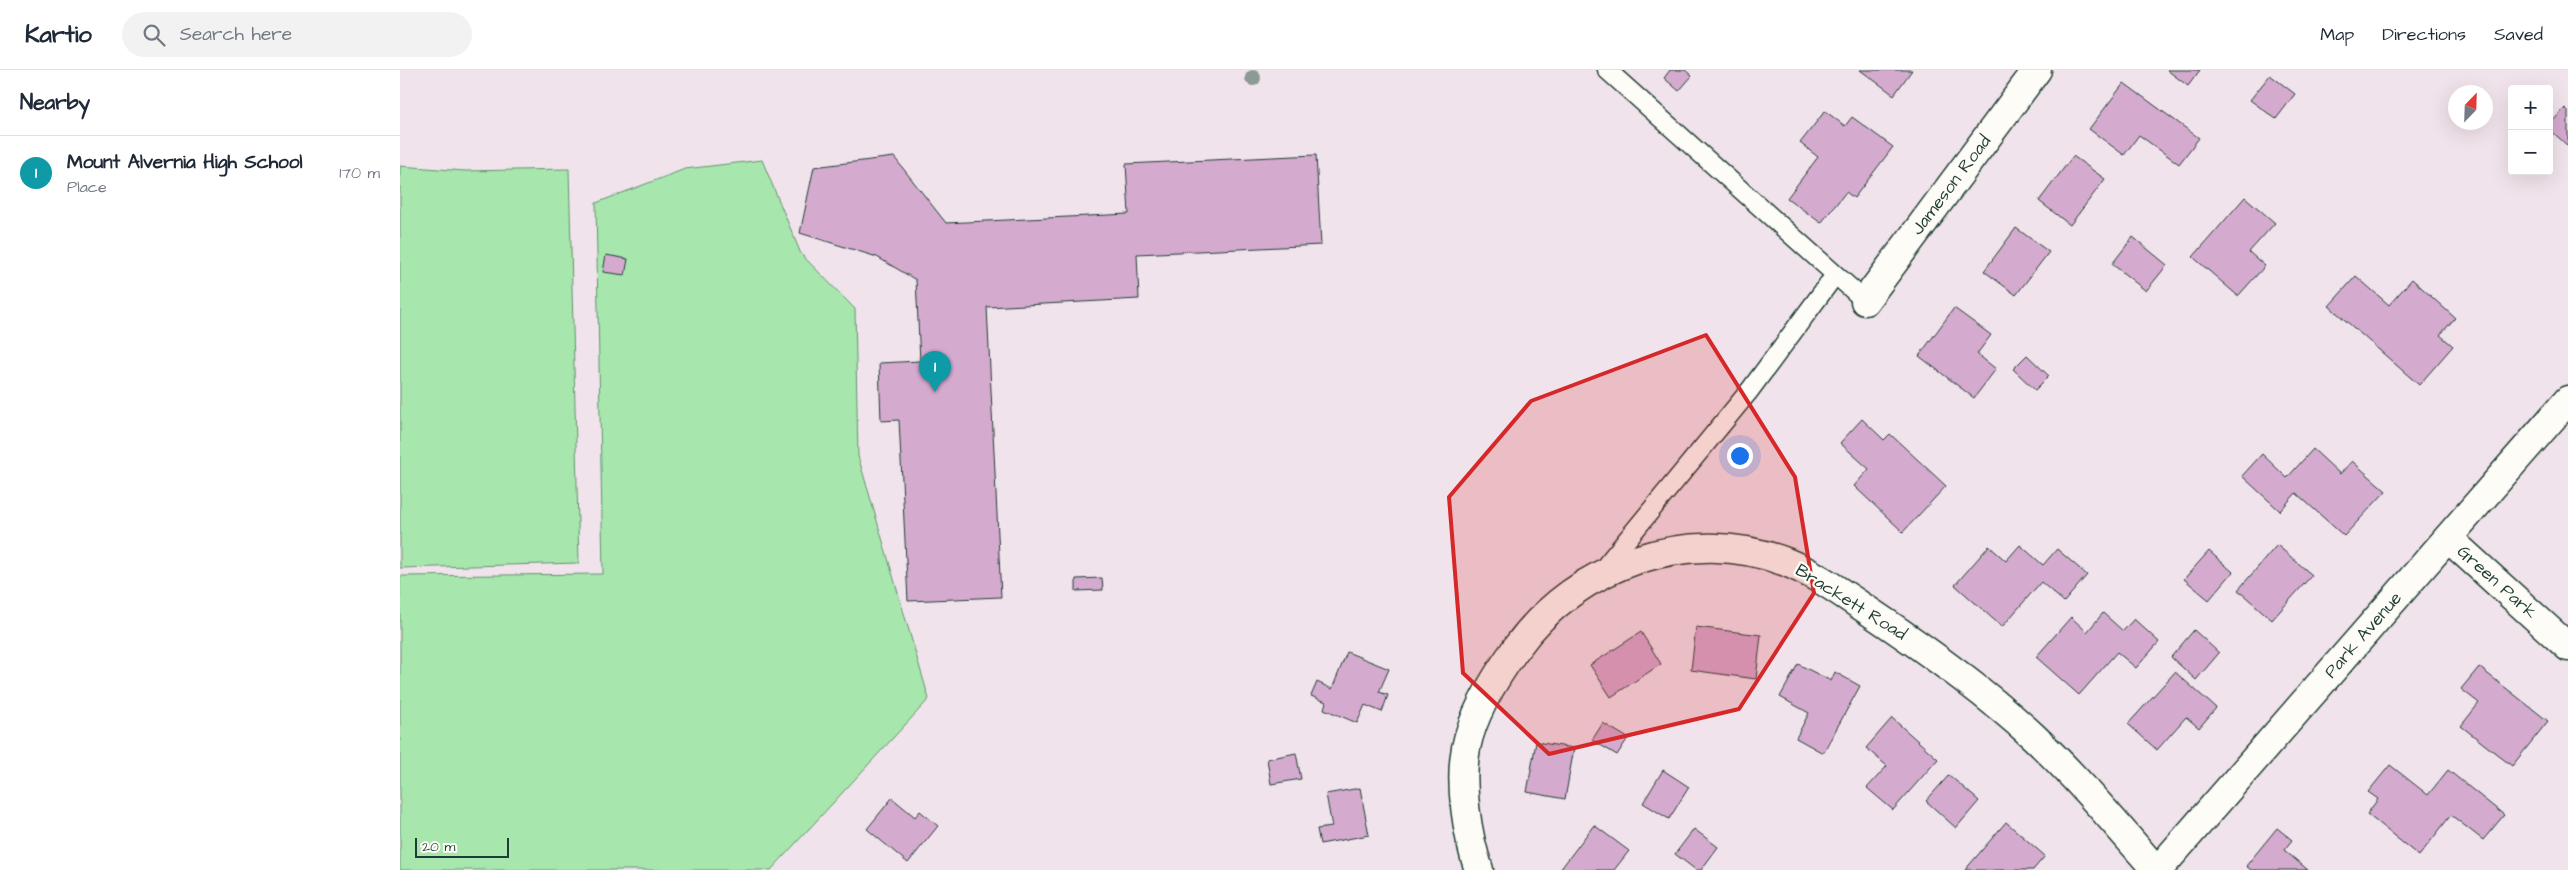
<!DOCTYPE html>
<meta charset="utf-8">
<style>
body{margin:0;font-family:"Architects Daughter",sans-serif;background:#f2f2f3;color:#1f2937}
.controls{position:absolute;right:15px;top:15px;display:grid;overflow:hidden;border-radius:5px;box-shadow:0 5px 20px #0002}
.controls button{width:45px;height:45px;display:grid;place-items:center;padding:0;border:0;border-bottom:1px solid #e0e1e3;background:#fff;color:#1f2937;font:25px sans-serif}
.compass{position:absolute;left:2048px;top:15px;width:45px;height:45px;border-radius:50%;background:#fff;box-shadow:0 5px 20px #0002;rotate:23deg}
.scale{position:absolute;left:15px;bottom:12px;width:94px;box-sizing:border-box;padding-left:5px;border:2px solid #1f3d34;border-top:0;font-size:14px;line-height:18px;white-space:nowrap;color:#1f3d34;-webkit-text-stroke:4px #fdfcf7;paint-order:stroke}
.you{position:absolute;left:1339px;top:385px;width:18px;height:18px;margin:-12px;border:4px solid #fff;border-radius:50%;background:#1a73e8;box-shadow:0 0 0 8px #1a73e833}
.badge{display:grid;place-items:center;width:32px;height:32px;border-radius:50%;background:#1a73e8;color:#fff;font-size:16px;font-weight:700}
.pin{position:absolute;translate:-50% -41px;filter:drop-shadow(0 1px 2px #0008)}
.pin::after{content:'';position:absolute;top:26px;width:18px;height:15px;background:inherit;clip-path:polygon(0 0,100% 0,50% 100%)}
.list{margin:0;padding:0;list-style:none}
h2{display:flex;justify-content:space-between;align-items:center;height:65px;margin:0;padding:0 20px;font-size:21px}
h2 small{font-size:16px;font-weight:400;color:#747a83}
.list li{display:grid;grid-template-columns:32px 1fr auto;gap:15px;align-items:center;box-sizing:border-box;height:75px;padding:0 20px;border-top:1px solid #e0e1e3}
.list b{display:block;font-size:19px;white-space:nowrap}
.list p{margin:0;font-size:16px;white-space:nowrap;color:#747a83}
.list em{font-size:16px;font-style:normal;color:#747a83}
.icon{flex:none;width:28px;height:28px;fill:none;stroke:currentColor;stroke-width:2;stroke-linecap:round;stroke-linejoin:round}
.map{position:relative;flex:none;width:2168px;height:800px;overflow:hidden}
header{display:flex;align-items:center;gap:30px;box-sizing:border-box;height:70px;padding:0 25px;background:#fff;border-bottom:1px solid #e0e1e3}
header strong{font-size:24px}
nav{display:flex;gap:28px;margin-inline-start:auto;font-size:18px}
.search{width:350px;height:45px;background:#f2f2f3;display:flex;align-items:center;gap:12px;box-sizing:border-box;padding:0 18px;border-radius:28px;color:#747a83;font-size:19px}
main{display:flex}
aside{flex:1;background:#fff}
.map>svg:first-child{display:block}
</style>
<header>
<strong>Kartio</strong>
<div class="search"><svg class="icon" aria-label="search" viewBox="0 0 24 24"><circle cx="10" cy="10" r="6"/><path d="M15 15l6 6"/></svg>Search here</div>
<nav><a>Map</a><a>Directions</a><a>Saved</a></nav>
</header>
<main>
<aside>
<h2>Nearby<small></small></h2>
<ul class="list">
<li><span class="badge" style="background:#0f9aa8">1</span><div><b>Mount Alvernia High School</b><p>Place</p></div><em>170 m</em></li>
</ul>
</aside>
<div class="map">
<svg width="2168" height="800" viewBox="0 0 2168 800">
<rect width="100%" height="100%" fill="#f1e3eb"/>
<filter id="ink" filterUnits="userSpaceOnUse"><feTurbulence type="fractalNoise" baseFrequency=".02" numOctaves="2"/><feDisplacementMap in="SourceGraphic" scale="10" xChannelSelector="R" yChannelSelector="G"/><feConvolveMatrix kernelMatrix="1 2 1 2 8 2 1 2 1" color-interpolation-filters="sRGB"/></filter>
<g filter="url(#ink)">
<!-- green -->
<g fill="#a7e6ad" stroke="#639270">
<polygon points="362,90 401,184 455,239 458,386 529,629 371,800 0,800 0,506 203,504 196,133 285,99"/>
<polygon points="0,96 65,101 169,99 179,493 0,498"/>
</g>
<!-- building -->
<g fill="#d5aacf" stroke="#1f3d34">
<polygon points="1270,0 1285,0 1292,6 1279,21 1264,8"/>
<polygon points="1460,0 1512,0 1494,25"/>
<polygon points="1767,0 1800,0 1788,16"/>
<polygon points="1870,5 1895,24 1876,49 1850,30"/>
<polygon points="1724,13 1799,68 1779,94 1739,65 1724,85 1689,59"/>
<polygon points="2165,38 2168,41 2168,76 2149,59 2149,55"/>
<polygon points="1425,41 1445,56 1452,47 1493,77 1454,128 1446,122 1421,153 1387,128 1418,87 1400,73"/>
<polygon points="916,85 921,175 737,184 739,229 587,237 601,527 508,531 499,350 481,351 479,293 520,291 516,210 477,187 400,163 414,97 494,87 546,153 729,144 726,94"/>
<polygon points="1673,86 1705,109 1670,155 1639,131"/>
<polygon points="1845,127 1875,153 1849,182 1865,196 1838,226 1793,187"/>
<polygon points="1616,158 1649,182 1616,225 1584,201"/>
<polygon points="1733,167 1767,195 1746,221 1712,194"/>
<polygon points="206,185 228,189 225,205 203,202"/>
<polygon points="1956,206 1989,235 2012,209 2055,248 2040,265 2053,276 2019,315 1929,236"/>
<polygon points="1554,238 1591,265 1577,284 1596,299 1574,328 1519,286"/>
<polygon points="1627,285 1649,306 1635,320 1613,299"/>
<polygon points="1462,349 1484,370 1490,364 1546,416 1503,462 1454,416 1469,399 1440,373"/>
<polygon points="1913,379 1940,404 1952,391 1986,421 1944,466 1896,423 1880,441 1842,406 1862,384 1887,408"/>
<polygon points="1620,475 1643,495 1657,479 1687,505 1664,532 1641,512 1602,557 1555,515 1589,476 1606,491"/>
<polygon points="1877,475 1912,505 1872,550 1838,520"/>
<polygon points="1809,481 1833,502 1809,530 1784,509"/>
<polygon points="702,508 703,520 676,521 676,509"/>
<polygon points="1703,543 1723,561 1734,549 1759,572 1736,598 1717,582 1679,625 1636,587 1671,547 1687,562"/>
<polygon points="1296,557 1361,565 1356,609 1291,600"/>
<polygon points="1794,560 1819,583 1796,610 1771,587"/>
<polygon points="1241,562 1261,594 1211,627 1190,595"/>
<polygon points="947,582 989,599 979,622 988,625 982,642 965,635 957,653 924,639 926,632 911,626 917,612 932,619"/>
<polygon points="1398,594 1431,611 1435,602 1460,616 1423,683 1396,668 1409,643 1380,627"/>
<polygon points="2079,597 2148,651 2112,696 2061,656 2079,633 2061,619"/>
<polygon points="1775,602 1816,638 1799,658 1786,647 1757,680 1728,654"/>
<polygon points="1492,648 1538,689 1493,740 1467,718 1487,696 1466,678"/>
<polygon points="1203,653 1228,668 1217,685 1192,670"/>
<polygon points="1136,672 1174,678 1165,729 1127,722"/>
<polygon points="896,683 901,709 871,714 867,689"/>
<polygon points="1990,695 2028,725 2048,700 2104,745 2083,770 2051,745 2019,786 1967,744 1978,729 1968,722"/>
<polygon points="1263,700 1289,717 1269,749 1243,733"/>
<polygon points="1549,705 1579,731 1556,758 1526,731"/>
<polygon points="960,718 969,765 920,774 917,759 932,757 926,724"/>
<polygon points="492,728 515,747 520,741 538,756 508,793 467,759"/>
<polygon points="1606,752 1645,786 1633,800 1565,800"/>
<polygon points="1194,755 1229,781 1214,800 1160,800"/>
<polygon points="1877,758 1892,770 1884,780 1908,800 1851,800 1846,796"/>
<polygon points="1294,759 1318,777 1301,800 1296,800 1275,784"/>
</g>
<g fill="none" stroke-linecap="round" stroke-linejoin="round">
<defs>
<g id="service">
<polyline points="1207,0 1465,231"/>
<polyline points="1202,500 1350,320 1435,205"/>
</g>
<g id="minor">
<polyline points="1465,231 1637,0"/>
<polyline points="2048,468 2168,577"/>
<path d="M1079 800C1067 766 1059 713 1066 678 1073 642 1096 606 1117 577 1176 495 1289 454 1386 492 1416 504 1443 524 1470 542 1527 580 1584 621 1634 667 1677 708 1717 755 1756 800"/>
<polyline points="1758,800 2168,330"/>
</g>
</defs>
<!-- service casing -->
<use href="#service" stroke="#1f3d34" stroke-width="21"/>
<!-- minor casing -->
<use href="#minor" stroke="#1f3d34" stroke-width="31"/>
<!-- service -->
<use href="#service" stroke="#fdfcf7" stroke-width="18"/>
<!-- minor -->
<use href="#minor" stroke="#fdfcf7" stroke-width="28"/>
</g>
<!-- trees -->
<circle fill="#8c9a94" cx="853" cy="8" r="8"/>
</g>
<!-- marked area -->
<path fill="#d62828" fill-opacity="0.2" stroke="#d62828" stroke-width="4" stroke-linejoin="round" d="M1306 265 1395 407 1414 523 1339 639 1149 684 1063 603 1049 427 1131 331Z"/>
<g text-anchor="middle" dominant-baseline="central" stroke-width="4.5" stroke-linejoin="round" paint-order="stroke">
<!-- street labels -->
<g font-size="18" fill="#1f3d34" stroke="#fdfcf7">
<text transform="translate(1551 115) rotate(-53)">Jameson Road</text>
<text transform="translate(2097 512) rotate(42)">Green Park</text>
<text transform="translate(1451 532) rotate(32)">Brackett Road</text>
<text transform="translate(1963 565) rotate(-49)">Park Avenue</text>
</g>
</g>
</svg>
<div class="controls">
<button>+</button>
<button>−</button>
</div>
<svg class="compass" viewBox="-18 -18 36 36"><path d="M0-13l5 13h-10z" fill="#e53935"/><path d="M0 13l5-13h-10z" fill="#747a83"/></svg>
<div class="scale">20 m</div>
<div class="you"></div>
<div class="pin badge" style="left:535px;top:322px;background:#0f9aa8">1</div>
</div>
</main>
